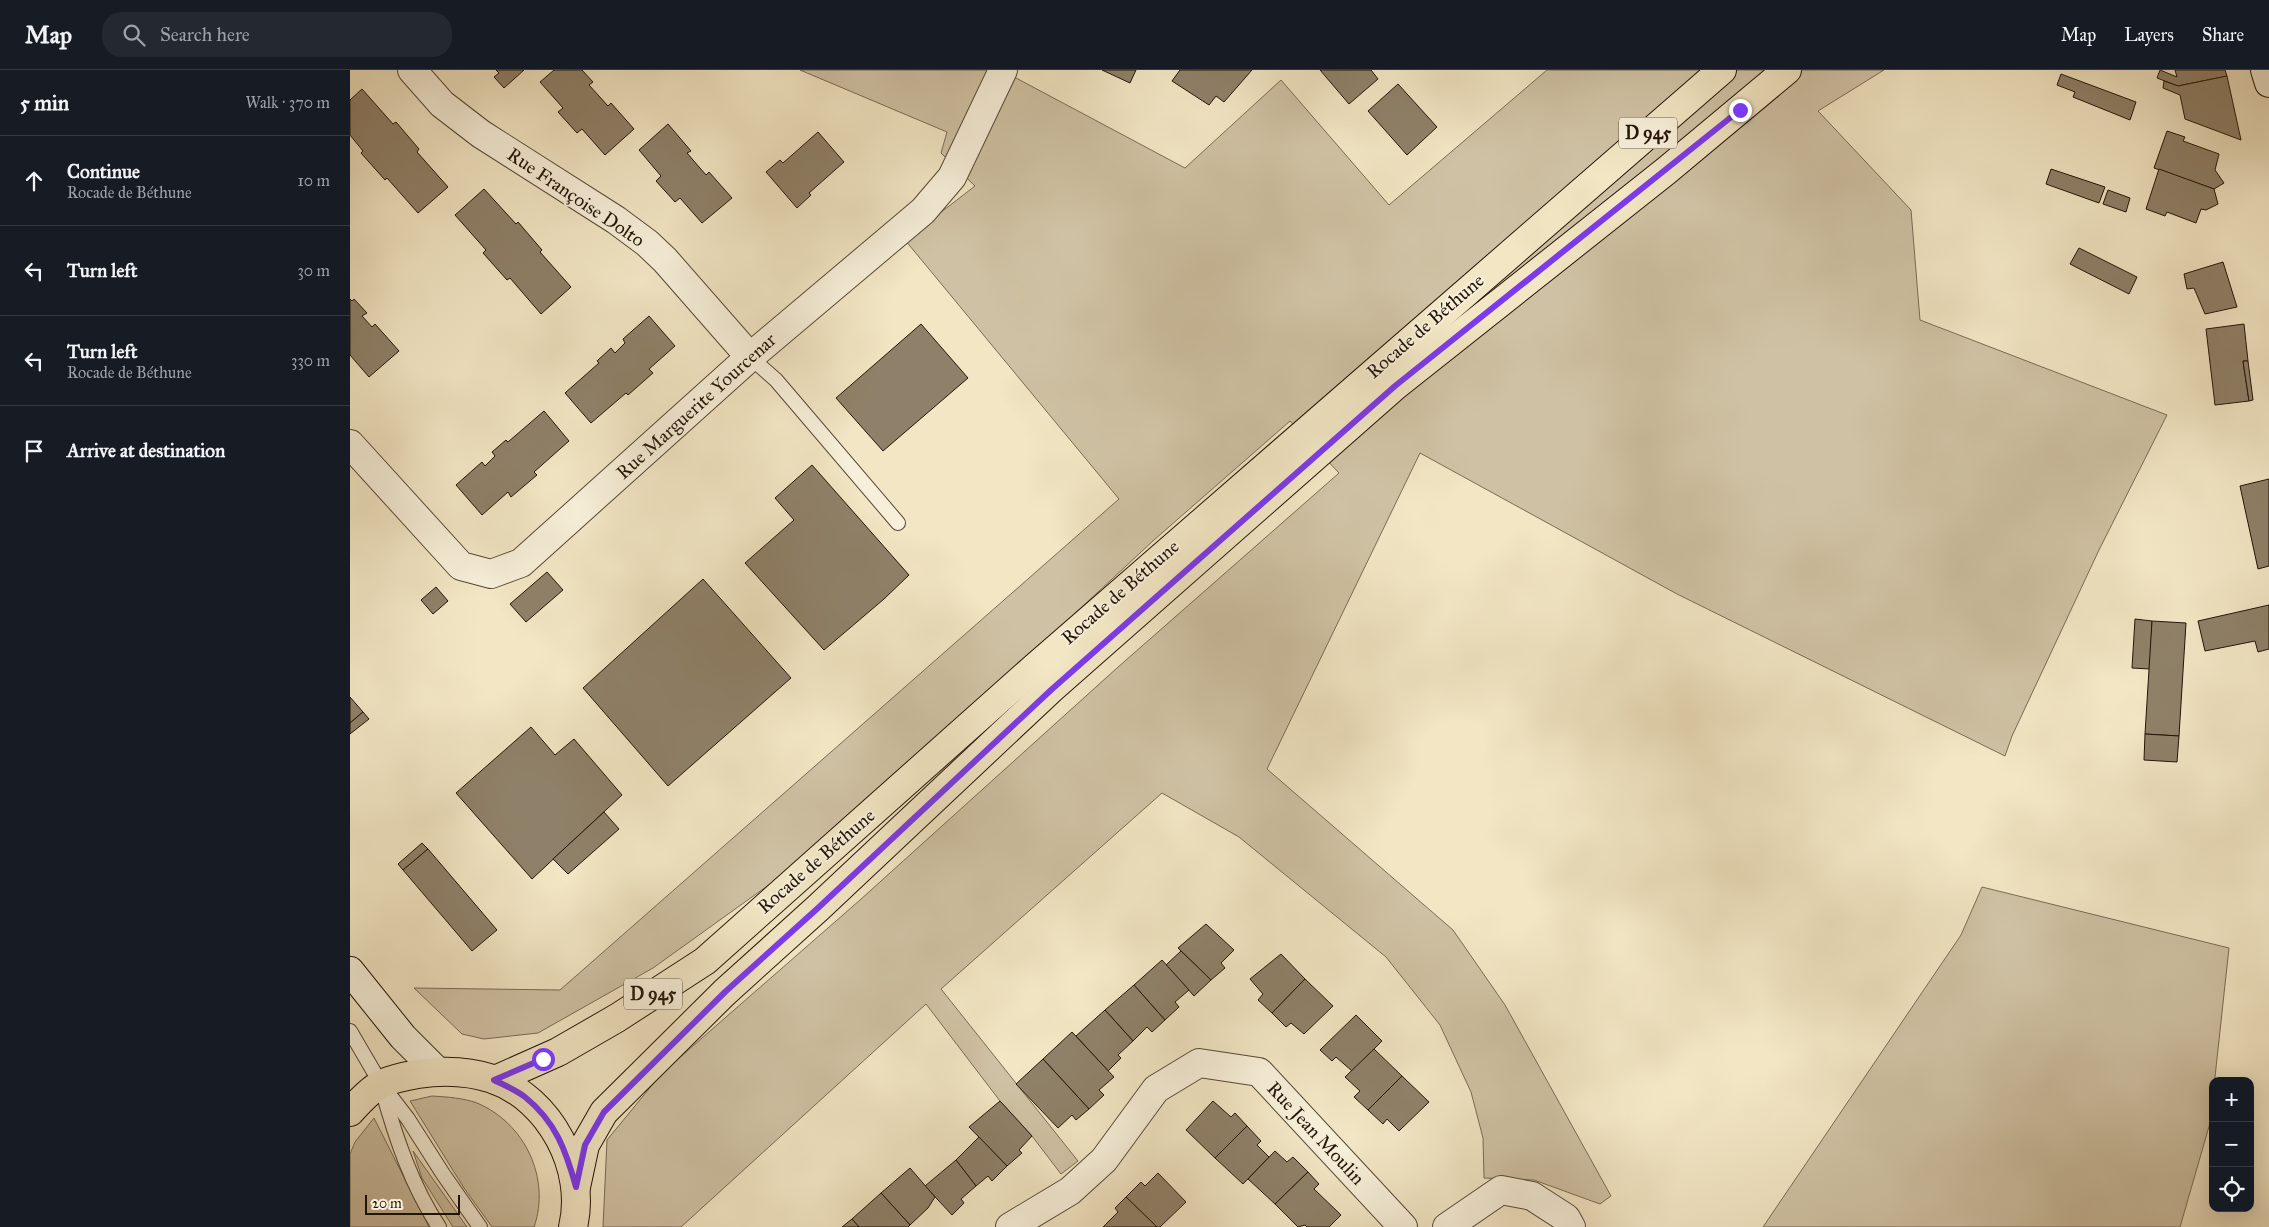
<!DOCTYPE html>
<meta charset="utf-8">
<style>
body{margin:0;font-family:"IM FELL Great Primer",serif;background:#242831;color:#f1f3f6}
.controls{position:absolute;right:15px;bottom:15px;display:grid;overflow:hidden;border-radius:10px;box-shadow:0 5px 20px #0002}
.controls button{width:45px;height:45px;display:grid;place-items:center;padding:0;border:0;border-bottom:1px solid #363941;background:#171b24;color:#f1f3f6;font:25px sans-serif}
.scale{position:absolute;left:15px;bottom:12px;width:95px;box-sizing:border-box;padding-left:5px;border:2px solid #231407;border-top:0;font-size:14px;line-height:18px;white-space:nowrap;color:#231407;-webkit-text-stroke:4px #f7efd9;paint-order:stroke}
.stop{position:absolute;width:15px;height:15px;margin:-11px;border:4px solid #7c3aed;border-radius:50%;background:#fff}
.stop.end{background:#7c3aed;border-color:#fff;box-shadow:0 1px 5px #0008}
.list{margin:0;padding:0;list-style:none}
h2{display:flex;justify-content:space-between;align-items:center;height:65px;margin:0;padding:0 20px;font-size:21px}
h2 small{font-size:16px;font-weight:400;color:#9ea1a6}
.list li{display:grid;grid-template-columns:32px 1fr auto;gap:15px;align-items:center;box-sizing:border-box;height:90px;padding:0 20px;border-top:1px solid #363941}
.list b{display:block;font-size:19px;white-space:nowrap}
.list p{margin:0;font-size:16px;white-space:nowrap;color:#9ea1a6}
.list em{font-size:16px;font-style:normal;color:#9ea1a6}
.icon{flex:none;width:28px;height:28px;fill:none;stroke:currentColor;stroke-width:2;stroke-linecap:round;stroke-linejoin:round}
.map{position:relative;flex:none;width:1919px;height:1157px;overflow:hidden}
header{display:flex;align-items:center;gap:30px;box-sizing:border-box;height:70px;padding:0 25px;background:#171b24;border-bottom:1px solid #363941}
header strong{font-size:24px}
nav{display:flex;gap:28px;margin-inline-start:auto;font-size:18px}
.search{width:350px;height:45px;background:#242831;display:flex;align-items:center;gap:12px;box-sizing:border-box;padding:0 18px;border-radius:20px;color:#9ea1a6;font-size:19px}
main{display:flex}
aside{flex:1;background:#171b24}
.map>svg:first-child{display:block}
</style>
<header>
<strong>Map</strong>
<div class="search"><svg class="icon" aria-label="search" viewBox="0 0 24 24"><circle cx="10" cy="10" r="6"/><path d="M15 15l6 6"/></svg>Search here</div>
<nav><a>Map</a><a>Layers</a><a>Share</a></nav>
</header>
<main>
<aside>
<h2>5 min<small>Walk · 370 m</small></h2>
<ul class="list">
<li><svg class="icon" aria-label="ahead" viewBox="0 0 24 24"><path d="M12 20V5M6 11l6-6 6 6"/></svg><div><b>Continue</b><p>Rocade de Béthune</p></div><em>10 m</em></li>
<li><svg class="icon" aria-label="left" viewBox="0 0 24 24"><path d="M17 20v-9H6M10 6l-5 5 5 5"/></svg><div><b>Turn left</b></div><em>30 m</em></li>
<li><svg class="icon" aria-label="left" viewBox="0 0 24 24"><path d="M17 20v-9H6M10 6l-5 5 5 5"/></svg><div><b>Turn left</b><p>Rocade de Béthune</p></div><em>330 m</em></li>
<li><svg class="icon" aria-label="arrive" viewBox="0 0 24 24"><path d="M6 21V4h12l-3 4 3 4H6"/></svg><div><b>Arrive at destination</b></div></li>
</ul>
</aside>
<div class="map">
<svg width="1919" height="1157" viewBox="0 0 1919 1157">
<rect width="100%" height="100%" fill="#f2e6c4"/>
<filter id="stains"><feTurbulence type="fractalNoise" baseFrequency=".004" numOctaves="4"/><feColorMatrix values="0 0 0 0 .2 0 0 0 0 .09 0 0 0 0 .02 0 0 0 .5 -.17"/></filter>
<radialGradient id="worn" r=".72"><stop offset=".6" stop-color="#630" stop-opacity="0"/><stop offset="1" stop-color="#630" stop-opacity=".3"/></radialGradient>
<!-- green -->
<g fill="#cfc2a4" stroke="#796b56">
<polygon points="450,0 651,0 835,98 931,10 1039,135 1197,0 1534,0 1468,41 1561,140 1570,250 1817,345 1749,480 1662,666 1655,686 1327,524 1070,383 917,699 1103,860 1155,935 1261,1126 1250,1134 1184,1110 1134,1108 1133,1068 1121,1022 1090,955 1036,887 889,767 812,723 591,919 728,1091 711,1104 682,1066 650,1031 576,934 331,1157 253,1157 257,1070 312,1003 510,830 767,598 989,403 940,351 804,470 480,771 303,898 188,963 134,969 112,964 64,918 210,920 769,429 555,170 625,116 591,83 597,62"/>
<polygon points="1632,817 1879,878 1860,1053 1830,1157 1413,1157 1611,865"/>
<path d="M82 1026C98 1027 113 1028 127 1033 175 1053 201 1109 184 1157H142L114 1118 60 1031Z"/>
<polygon points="24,1048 79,1157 0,1157 0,1084 5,1072"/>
<polygon points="63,1081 117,1157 103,1157 72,1108"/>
</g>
<!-- building -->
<g fill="#8f8169" stroke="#231407">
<polygon points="146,0 174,0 154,18 144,7 149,3"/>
<polygon points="204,0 232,0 243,12 239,15 258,36 261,33 284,59 255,85 232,59 227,63 208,42 213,38 190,12"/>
<polygon points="752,0 786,0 780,13"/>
<polygon points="830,0 902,0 874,32 866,26 859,35 822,11"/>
<polygon points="970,0 1021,0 1028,9 999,34"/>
<polygon points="1810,0 1827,7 1825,0 1875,0 1877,6 1828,16 1807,8"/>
<polygon points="1711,4 1786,32 1780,50 1723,27 1725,22 1707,15"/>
<polygon points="1877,6 1891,70 1835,49 1830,25 1813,18 1814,11 1828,16"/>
<polygon points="1048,14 1087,57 1057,85 1018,41"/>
<polygon points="12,19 43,54 46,52 69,79 67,82 98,117 68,143 37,108 35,110 11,83 13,81 0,65 0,30"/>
<polygon points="318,54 341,81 337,83 356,105 359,102 382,128 352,153 330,128 325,132 306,111 311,106 289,80"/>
<polygon points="1817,61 1835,67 1833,71 1869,84 1865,100 1874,113 1864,119 1804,98"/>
<polygon points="468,62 494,92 459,123 461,125 447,138 416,102 430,90 433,93"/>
<polygon points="1701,99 1755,117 1749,133 1696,114"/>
<polygon points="1809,99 1864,119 1868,134 1856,140 1851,139 1846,153 1817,142 1815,146 1796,139"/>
<polygon points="134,119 166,154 168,152 192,180 190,182 221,217 191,244 160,208 157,210 133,183 136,180 105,145"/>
<polygon points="1758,120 1780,128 1776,142 1753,134"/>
<polygon points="1729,178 1787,207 1779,224 1720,194"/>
<polygon points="1873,192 1887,237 1855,244 1844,218 1837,219 1834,204"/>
<polygon points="0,229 2,231 4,229 17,243 12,246 22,257 25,254 49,281 19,307 0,285"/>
<polygon points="299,246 325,276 299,299 303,303 278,325 276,323 241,353 215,323 249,293 247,291 261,278 265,283 275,273 273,269"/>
<polygon points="571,254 618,308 533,381 486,328"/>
<polygon points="1894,254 1898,291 1893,291 1899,331 1865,335 1856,259"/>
<polygon points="1893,291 1898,291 1903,330 1899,331"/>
<polygon points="194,341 219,371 184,402 187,405 161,427 158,422 132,445 106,415 132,392 135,396 145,386 142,382 156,370 158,372"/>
<polygon points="462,395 559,505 534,529 474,580 395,493 444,450 425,428"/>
<polygon points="1919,409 1919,496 1908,499 1890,416"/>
<polygon points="197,502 213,520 176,552 160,534"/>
<polygon points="353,509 441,608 318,716 233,618"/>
<polygon points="86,517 98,531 83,544 71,530"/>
<polygon points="1919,535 1919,579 1908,582 1905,571 1855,581 1848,551"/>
<polygon points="1785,549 1802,551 1800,599 1782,598"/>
<polygon points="1802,551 1836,553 1829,666 1795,664"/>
<polygon points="0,627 13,642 0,653"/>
<polygon points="13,642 19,649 0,664 0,653"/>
<polygon points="181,657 205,685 224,669 272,725 182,809 106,723"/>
<polygon points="1795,664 1829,666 1827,692 1794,690"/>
<polygon points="254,742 269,759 218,804 203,789"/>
<polygon points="72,773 78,779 53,800 48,794"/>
<polygon points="78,779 147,860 122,881 53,800"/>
<polygon points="856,854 884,880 871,893 875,898 861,910 828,878"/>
<polygon points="831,881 861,910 844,926 816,895"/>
<polygon points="931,884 955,909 922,943 908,930 913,924 900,909"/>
<polygon points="812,890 839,920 825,932 829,937 815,950 784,915"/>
<polygon points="955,909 983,936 954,964 941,953 936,957 922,943"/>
<polygon points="784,915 815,950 802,962 797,957 783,971 755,940"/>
<polygon points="755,940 783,971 768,985 771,988 758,1001 726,966"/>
<polygon points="1006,945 1032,971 1002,1001 986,987 982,991 970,980"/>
<polygon points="722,962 764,1007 749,1020 754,1025 739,1039 693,989"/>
<polygon points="1024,979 1052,1006 1018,1040 1004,1027 1010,1021 995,1007"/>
<polygon points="693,989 739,1039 726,1050 722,1045 708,1058 666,1014"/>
<polygon points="1052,1006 1079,1032 1049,1061 1037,1049 1033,1054 1018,1040"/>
<polygon points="650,1031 682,1066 669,1080 672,1083 657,1096 619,1057"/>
<polygon points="863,1031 881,1047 885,1043 897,1056 865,1088 836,1060"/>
<polygon points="897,1056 911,1071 907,1075 919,1087 893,1114 865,1088"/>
<polygon points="629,1067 657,1096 642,1111 638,1106 626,1116 606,1090"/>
<polygon points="925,1081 937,1092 943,1087 958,1102 925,1134 898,1109"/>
<polygon points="606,1090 626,1116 611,1129 614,1133 602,1145 575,1116"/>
<polygon points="560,1098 585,1127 578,1138 560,1155 531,1123"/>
<polygon points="958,1102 969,1114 964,1119 991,1145 979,1157 957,1157 955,1155 948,1157 925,1134"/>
<polygon points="808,1103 836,1132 810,1157 807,1157 776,1127 791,1112 795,1116"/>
<polygon points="531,1123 560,1155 558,1157 509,1157 502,1149"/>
<polygon points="776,1127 807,1157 753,1157 768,1142 765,1138"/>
<polygon points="502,1149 509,1157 492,1157"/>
</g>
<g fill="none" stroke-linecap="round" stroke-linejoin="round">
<defs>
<g id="lane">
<polyline points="400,287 426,310 548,453"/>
<polyline points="0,961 31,1014 58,1049 93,1104 130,1157"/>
<path d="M33 1022C46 1069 62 1116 89 1157"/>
</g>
<g id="street">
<polyline points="62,0 92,34 131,64 266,150 297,173 315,190 400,287"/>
<polyline points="0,374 111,496 141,504 171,493 400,287 573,141 602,107 653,0"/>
<polyline points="660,1157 720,1121 754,1090 806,1019 849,993 909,1002 1053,1157"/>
<polyline points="1097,1157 1151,1120 1182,1126 1216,1148 1221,1157"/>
</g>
<g id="secondary">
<polyline points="1915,0 1919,13"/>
<polyline points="0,901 53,967 87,1001"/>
</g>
<g id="primary">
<polyline points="145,1010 208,982 267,948 355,891 683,599 1372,0"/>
<path d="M0 1042C8 1033 20 1020 31 1014 42 1009 56 1006 68 1004 94 1000 118 1001 143 1009 200 1029 237 1099 223 1157"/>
<polyline points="226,1117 235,1075 254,1042 375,922 468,838 701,619 1045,316 1316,101 1437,0"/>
</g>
</defs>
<!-- lane casing -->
<use href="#lane" stroke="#574836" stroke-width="16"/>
<!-- street casing -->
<use href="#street" stroke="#574836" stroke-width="30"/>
<!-- secondary casing -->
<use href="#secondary" stroke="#231407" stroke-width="30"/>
<!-- primary casing -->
<use href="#primary" stroke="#231407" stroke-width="30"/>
<!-- lane -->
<use href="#lane" stroke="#f7efd9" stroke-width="14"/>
<!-- street -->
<use href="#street" stroke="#f7efd9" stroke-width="28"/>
<!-- secondary -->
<use href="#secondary" stroke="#f7efd9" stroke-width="28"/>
<!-- primary -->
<use href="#primary" stroke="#f2e6c4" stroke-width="28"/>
</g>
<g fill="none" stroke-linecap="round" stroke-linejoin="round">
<!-- route -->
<path stroke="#7c3aed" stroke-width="6" d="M193 989 144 1010C154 1015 166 1020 175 1027 206 1052 216 1081 226 1117L235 1075 254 1042 375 922 468 838 701 620 1045 316 1390 40"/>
</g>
<g text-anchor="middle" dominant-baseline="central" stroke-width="4" stroke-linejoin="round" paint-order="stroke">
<!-- shield labels -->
<g fill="#f7efd9" stroke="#635646" stroke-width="1">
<rect x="1269" y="47.5" width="58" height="31" rx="4"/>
<rect x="274" y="908.5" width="58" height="31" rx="4"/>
</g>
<g font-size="18" font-weight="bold" fill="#231407">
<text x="1298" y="63">D 945</text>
<text x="303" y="924">D 945</text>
</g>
<!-- street labels -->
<g font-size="19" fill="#231407" stroke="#f7efd9">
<text transform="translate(226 127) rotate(34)">Rue Françoise Dolto</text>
<text transform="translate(1075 256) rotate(-41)">Rocade de Béthune</text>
<text transform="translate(346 336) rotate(-42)">Rue Marguerite Yourcenar</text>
<text transform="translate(770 522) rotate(-41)">Rocade de Béthune</text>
<text transform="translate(466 791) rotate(-41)">Rocade de Béthune</text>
<text transform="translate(966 1063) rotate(47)">Rue Jean Moulin</text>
</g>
</g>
<rect width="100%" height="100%" filter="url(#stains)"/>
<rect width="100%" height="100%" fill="url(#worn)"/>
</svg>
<div class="controls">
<button>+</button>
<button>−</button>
<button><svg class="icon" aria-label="locate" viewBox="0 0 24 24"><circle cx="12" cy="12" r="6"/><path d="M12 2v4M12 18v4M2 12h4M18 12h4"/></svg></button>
</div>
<div class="scale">20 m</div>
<div class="stop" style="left:193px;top:989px"></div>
<div class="stop end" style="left:1390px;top:40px"></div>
</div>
</main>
